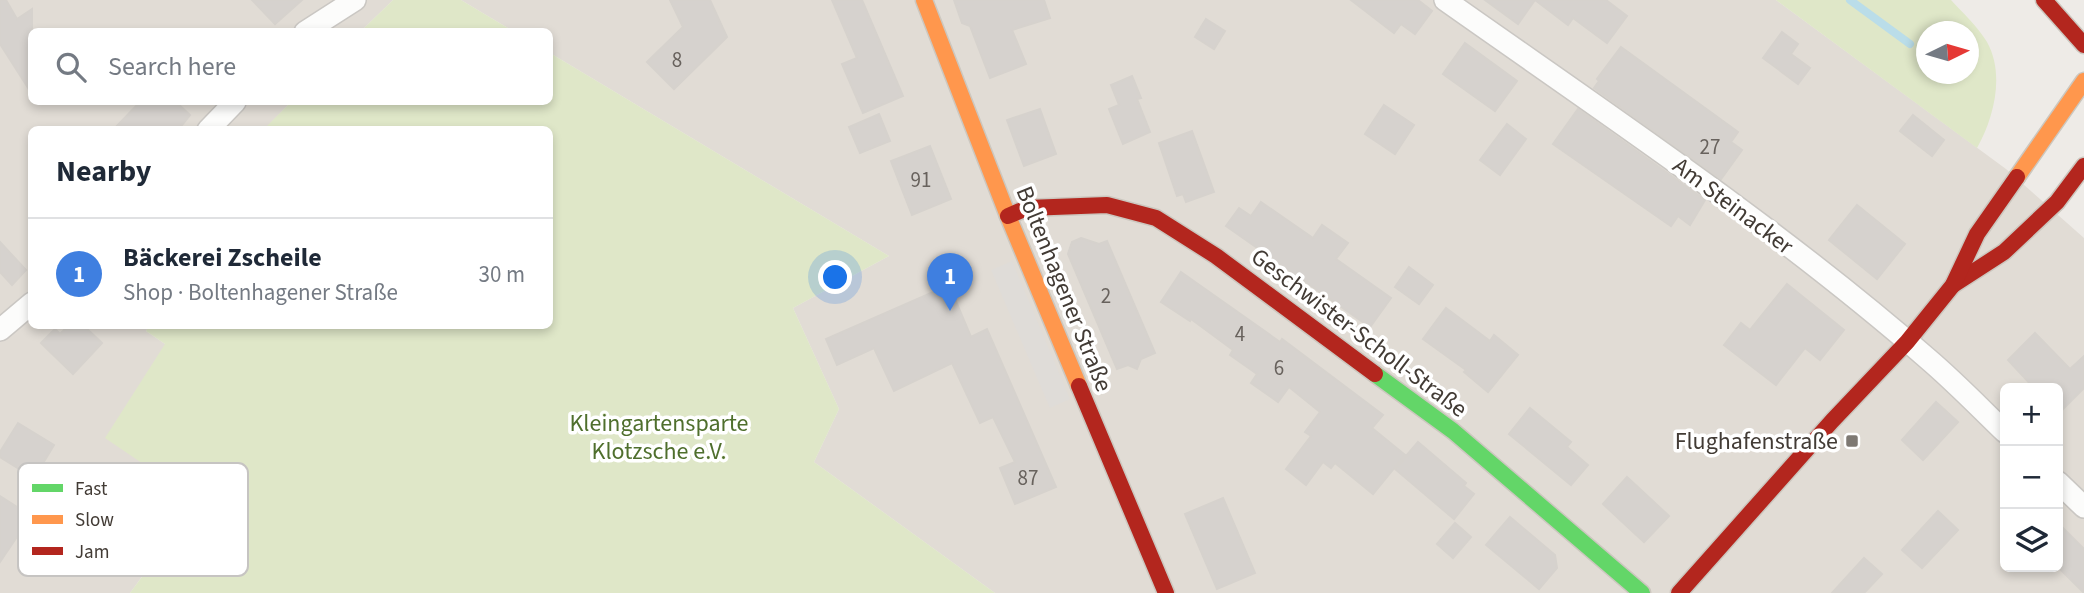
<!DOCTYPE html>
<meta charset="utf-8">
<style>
body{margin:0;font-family:"Source Sans 3",sans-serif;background:#f6f6f7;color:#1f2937}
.controls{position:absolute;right:21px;bottom:21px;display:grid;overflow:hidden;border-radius:10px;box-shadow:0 4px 10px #0003}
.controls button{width:63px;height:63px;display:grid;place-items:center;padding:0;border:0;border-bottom:2px solid #e0e1e3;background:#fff;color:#1f2937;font:35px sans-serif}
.compass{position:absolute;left:1916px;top:21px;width:63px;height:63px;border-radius:50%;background:#fff;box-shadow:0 4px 10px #0003;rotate:85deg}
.you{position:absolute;left:836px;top:278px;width:24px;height:24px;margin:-18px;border:5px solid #fff;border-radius:50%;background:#1a73e8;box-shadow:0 0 0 10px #1a73e833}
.badge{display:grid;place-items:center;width:46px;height:46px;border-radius:50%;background:#7e7973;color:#fff;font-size:23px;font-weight:700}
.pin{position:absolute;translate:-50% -58px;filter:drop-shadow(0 2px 4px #0008)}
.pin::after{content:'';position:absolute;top:37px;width:24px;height:21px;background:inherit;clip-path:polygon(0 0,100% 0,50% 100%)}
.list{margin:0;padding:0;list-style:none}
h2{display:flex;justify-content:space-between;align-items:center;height:91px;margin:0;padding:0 28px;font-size:30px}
h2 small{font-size:23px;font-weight:400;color:#747a83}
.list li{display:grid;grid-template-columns:46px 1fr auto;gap:21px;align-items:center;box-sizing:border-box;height:112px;padding:0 28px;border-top:2px solid #e0e1e3}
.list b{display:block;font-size:26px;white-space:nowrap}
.list p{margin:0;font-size:23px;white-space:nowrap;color:#747a83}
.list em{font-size:23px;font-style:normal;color:#747a83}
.icon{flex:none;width:38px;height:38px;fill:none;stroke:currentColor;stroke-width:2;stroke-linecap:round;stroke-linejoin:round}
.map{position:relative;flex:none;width:2084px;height:593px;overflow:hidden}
.search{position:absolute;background:#fff;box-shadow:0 4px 10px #0003;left:28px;top:28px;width:525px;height:77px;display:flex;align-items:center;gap:18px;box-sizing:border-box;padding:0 24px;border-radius:10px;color:#747a83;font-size:26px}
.panel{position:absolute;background:#fff;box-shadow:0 4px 10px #0003;left:28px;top:126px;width:525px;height:203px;border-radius:10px}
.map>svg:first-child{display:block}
</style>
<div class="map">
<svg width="2084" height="593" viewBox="0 0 2084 593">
<rect width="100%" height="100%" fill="#eeebe7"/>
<!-- residential -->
<g fill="#e1dcd5" fill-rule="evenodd">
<polygon points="0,0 393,0 361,31 32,32 32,102 291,102 265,129 32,130 32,326 149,326 146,331 165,344 198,500 130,593 0,593"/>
<path d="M461 0H1776L2006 169 2084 238V593H995L814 462 839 409 793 308 889 256 550 53V32L513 31ZM2005 388H2058V567H2005Z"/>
</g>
<!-- green -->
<g fill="#dfe7c8" fill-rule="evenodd">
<polygon points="393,0 461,0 513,31 361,31"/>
<path d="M1776 0H1951C1963 13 1978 27 1987 42 2005 74 1994 118 1977 148ZM1926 32H1968V74H1926Z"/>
<polygon points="550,53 889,256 793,308 839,409 814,462 995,593 130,593 198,501 105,438 165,344 146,331 149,326 550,326 550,130 265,129 267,126 291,102 550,102"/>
</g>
<!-- parking -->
<polygon fill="#dfdcd8" points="1012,261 1070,399 1050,408 991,270"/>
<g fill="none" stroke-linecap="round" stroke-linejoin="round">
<!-- stream -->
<polyline stroke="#badde9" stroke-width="8" points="1850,0 1910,44"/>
</g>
<!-- building -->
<g fill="#d6d2ce" stroke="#d6d2cd" stroke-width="2">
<polygon points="0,0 6,0 17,19 32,9 32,94 0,44"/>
<polygon points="252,0 302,0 275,24"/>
<polygon points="670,0 710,0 727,37 674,89 647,62 683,27"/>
<polygon points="832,0 862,0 903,96 863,113 842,64 857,58"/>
<polygon points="954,0 1044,0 1050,18 1012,30 1026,64 990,78 970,26 962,23"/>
<polygon points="1351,0 1418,0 1432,11 1415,34 1401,24 1394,33"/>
<polygon points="1485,0 1606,0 1627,16 1607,43 1573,18 1568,25 1535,0 1518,24"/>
<polygon points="1206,19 1225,31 1214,49 1195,37"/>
<polygon points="1782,32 1798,44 1791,54 1810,68 1798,84 1763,58"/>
<polygon points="1465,43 1517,81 1495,111 1443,74"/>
<polygon points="1621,47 1738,132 1731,142 1742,150 1721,179 1594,88 1599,81 1597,79"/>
<polygon points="1132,76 1141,98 1137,99 1150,132 1123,144 1109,109 1119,105 1111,85"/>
<polygon points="140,102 176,102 190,115 178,130 113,130"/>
<polygon points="1384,105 1414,125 1395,154 1365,134"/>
<polygon points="1040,109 1056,154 1024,166 1007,120"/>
<polygon points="1578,109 1705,200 1690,225 1678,216 1671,226 1553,144"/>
<polygon points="879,114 890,141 860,153 849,127"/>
<polygon points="1913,115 1944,140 1932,156 1900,131"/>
<polygon points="1507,124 1526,139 1500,175 1480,160"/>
<polygon points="1192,131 1214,192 1186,202 1183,194 1177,196 1159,143"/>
<polygon points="930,146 951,199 912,215 891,161"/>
<polygon points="1261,202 1313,238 1322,225 1348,243 1336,259 1391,298 1370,327 1226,226 1239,208 1251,216"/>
<polygon points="1857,205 1905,244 1877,279 1829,240"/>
<polygon points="1081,238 1099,244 1107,241 1155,353 1141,359 1137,369 1128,365 1117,369 1068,254 1072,242"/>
<polygon points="0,242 26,270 12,285 0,272"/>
<polygon points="1409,267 1433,285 1419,304 1395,287"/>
<polygon points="1181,272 1280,342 1282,339 1383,415 1372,428 1405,455 1373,494 1335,463 1331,468 1323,462 1306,485 1286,469 1311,436 1305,432 1320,412 1289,387 1278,402 1251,383 1257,374 1230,355 1233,350 1191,319 1190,321 1161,302"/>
<polygon points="1787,284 1844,330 1820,360 1805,348 1776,385 1724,345 1741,323 1750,330"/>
<polygon points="949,285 971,337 987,329 1056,487 1015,504 1000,468 1015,462 993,417 980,423 952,363 894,391 874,348 837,365 826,339"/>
<polygon points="1446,308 1490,341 1494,335 1518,355 1488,392 1464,372 1466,370 1423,339"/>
<polygon points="68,326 84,326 102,343 73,374 41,343 55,329 60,334"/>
<polygon points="2035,333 2070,369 2084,356 2084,388 2058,414 2058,388 2034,388 2008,360"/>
<polygon points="1936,402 1958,422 1923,460 1902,440"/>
<polygon points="1530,408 1571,442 1567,447 1588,465 1571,485 1509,434"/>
<polygon points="18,423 54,445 34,478 0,457 0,452"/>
<polygon points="1418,442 1466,483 1464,486 1474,494 1454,519 1395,469"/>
<polygon points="1627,477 1669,516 1644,542 1603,504"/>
<polygon points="0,496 31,516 0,562"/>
<polygon points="1223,498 1255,573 1217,589 1185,514"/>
<polygon points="1938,511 1958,530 1922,568 1902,550"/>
<polygon points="1510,517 1555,555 1557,568 1539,589 1486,545"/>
<polygon points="1455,523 1471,537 1453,558 1437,544"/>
<polygon points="2058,523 2084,549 2084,593 2058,567"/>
<polygon points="1864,558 1882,574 1864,593 1832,593"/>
</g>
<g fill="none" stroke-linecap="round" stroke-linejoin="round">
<defs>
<g id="street">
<path d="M1445 0C1608 115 1778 228 1928 359 1955 382 1980 408 2005 432"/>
<polyline points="305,32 355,0"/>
<polyline points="208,130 235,102"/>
<polyline points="0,330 32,303"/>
<polyline points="2058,482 2084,507"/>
</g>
<polyline id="fast" points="1375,374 1453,431 1642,593"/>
<g id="slow">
<polyline points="924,0 1008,216 1079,386"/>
<polyline points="2017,177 2084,81"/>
</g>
<g id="jam">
<polyline points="2044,0 2084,45"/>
<polyline points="1008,216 1027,208 1107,205 1156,218 1216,256 1375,374"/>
<polyline points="1953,285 2004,252 2057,202 2084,166"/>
<polyline points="1079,386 1166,593"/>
<polyline points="1679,593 1832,421 1907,342 1953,285 1977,234 2017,177"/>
</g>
</defs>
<!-- street casing -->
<use href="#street" stroke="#cac7c3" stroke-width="24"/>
<!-- fast casing -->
<use href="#fast" stroke="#ccc7bf" stroke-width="19"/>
<!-- slow casing -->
<use href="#slow" stroke="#ccc7bf" stroke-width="19"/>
<!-- jam casing -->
<use href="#jam" stroke="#ccc7bf" stroke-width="19"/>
<!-- street -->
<use href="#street" stroke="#fcfcfb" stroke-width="21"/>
<!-- fast -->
<use href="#fast" stroke="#63d668" stroke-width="16"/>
<!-- slow -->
<use href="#slow" stroke="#ff974d" stroke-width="16"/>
<!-- jam -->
<use href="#jam" stroke="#b3261e" stroke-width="16"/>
</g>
<!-- markers -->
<rect fill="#7e7973" stroke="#fff" stroke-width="2.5" x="1845" y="434" width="14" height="14" rx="3.5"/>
<g text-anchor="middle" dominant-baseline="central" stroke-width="7" stroke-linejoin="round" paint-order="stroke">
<!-- number labels -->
<g font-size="21" fill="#68625d">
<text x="677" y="60">8</text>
<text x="1710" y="147">27</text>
<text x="921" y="180">91</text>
<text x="1106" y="296">2</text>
<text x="1240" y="334">4</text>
<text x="1279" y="368">6</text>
<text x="1028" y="478">87</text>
</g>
<!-- street labels -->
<g font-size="24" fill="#423b35" stroke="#fff">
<text transform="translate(1733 206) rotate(37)">Am Steinacker</text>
<text transform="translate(1064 289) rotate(68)">Boltenhagener Straße</text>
<text transform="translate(1359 333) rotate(37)">Geschwister-Scholl-Straße</text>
</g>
<!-- park labels -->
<g font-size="24" fill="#4f6f2d" stroke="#fff">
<text x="659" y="423">Kleingartensparte<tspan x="659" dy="28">Klotzsche e.V.</tspan></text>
</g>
<!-- poi labels -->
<g font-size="24" fill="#423b35" stroke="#fff" text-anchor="end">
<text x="1838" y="441">Flughafenstraße</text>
</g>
</g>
<!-- legend -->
<rect x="18" y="463" width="230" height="113" rx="10" fill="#fff" stroke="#c6c4c2" stroke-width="2"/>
<rect x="32" y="484" width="31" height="8" fill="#63d668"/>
<rect x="32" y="515" width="31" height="9" fill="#ff974d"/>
<rect x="32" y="547" width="31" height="8" fill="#b3261e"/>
<g font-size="19" fill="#423b35">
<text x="75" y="495">Fast</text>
<text x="75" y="526">Slow</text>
<text x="75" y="558">Jam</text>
</g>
</svg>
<div class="controls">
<button>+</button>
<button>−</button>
<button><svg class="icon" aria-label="layers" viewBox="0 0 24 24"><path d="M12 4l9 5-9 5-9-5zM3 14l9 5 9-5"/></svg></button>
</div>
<svg class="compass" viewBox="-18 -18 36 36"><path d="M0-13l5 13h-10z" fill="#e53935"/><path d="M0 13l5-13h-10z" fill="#747a83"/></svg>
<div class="you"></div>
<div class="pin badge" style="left:950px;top:311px;background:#3f7fe0">1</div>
<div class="search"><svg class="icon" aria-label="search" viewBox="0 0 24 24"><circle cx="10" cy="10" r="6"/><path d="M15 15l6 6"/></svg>Search here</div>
<section class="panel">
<h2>Nearby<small></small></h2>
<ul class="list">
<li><span class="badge" style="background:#3f7fe0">1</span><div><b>Bäckerei Zscheile</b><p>Shop · Boltenhagener Straße</p></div><em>30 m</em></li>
</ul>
</section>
</div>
